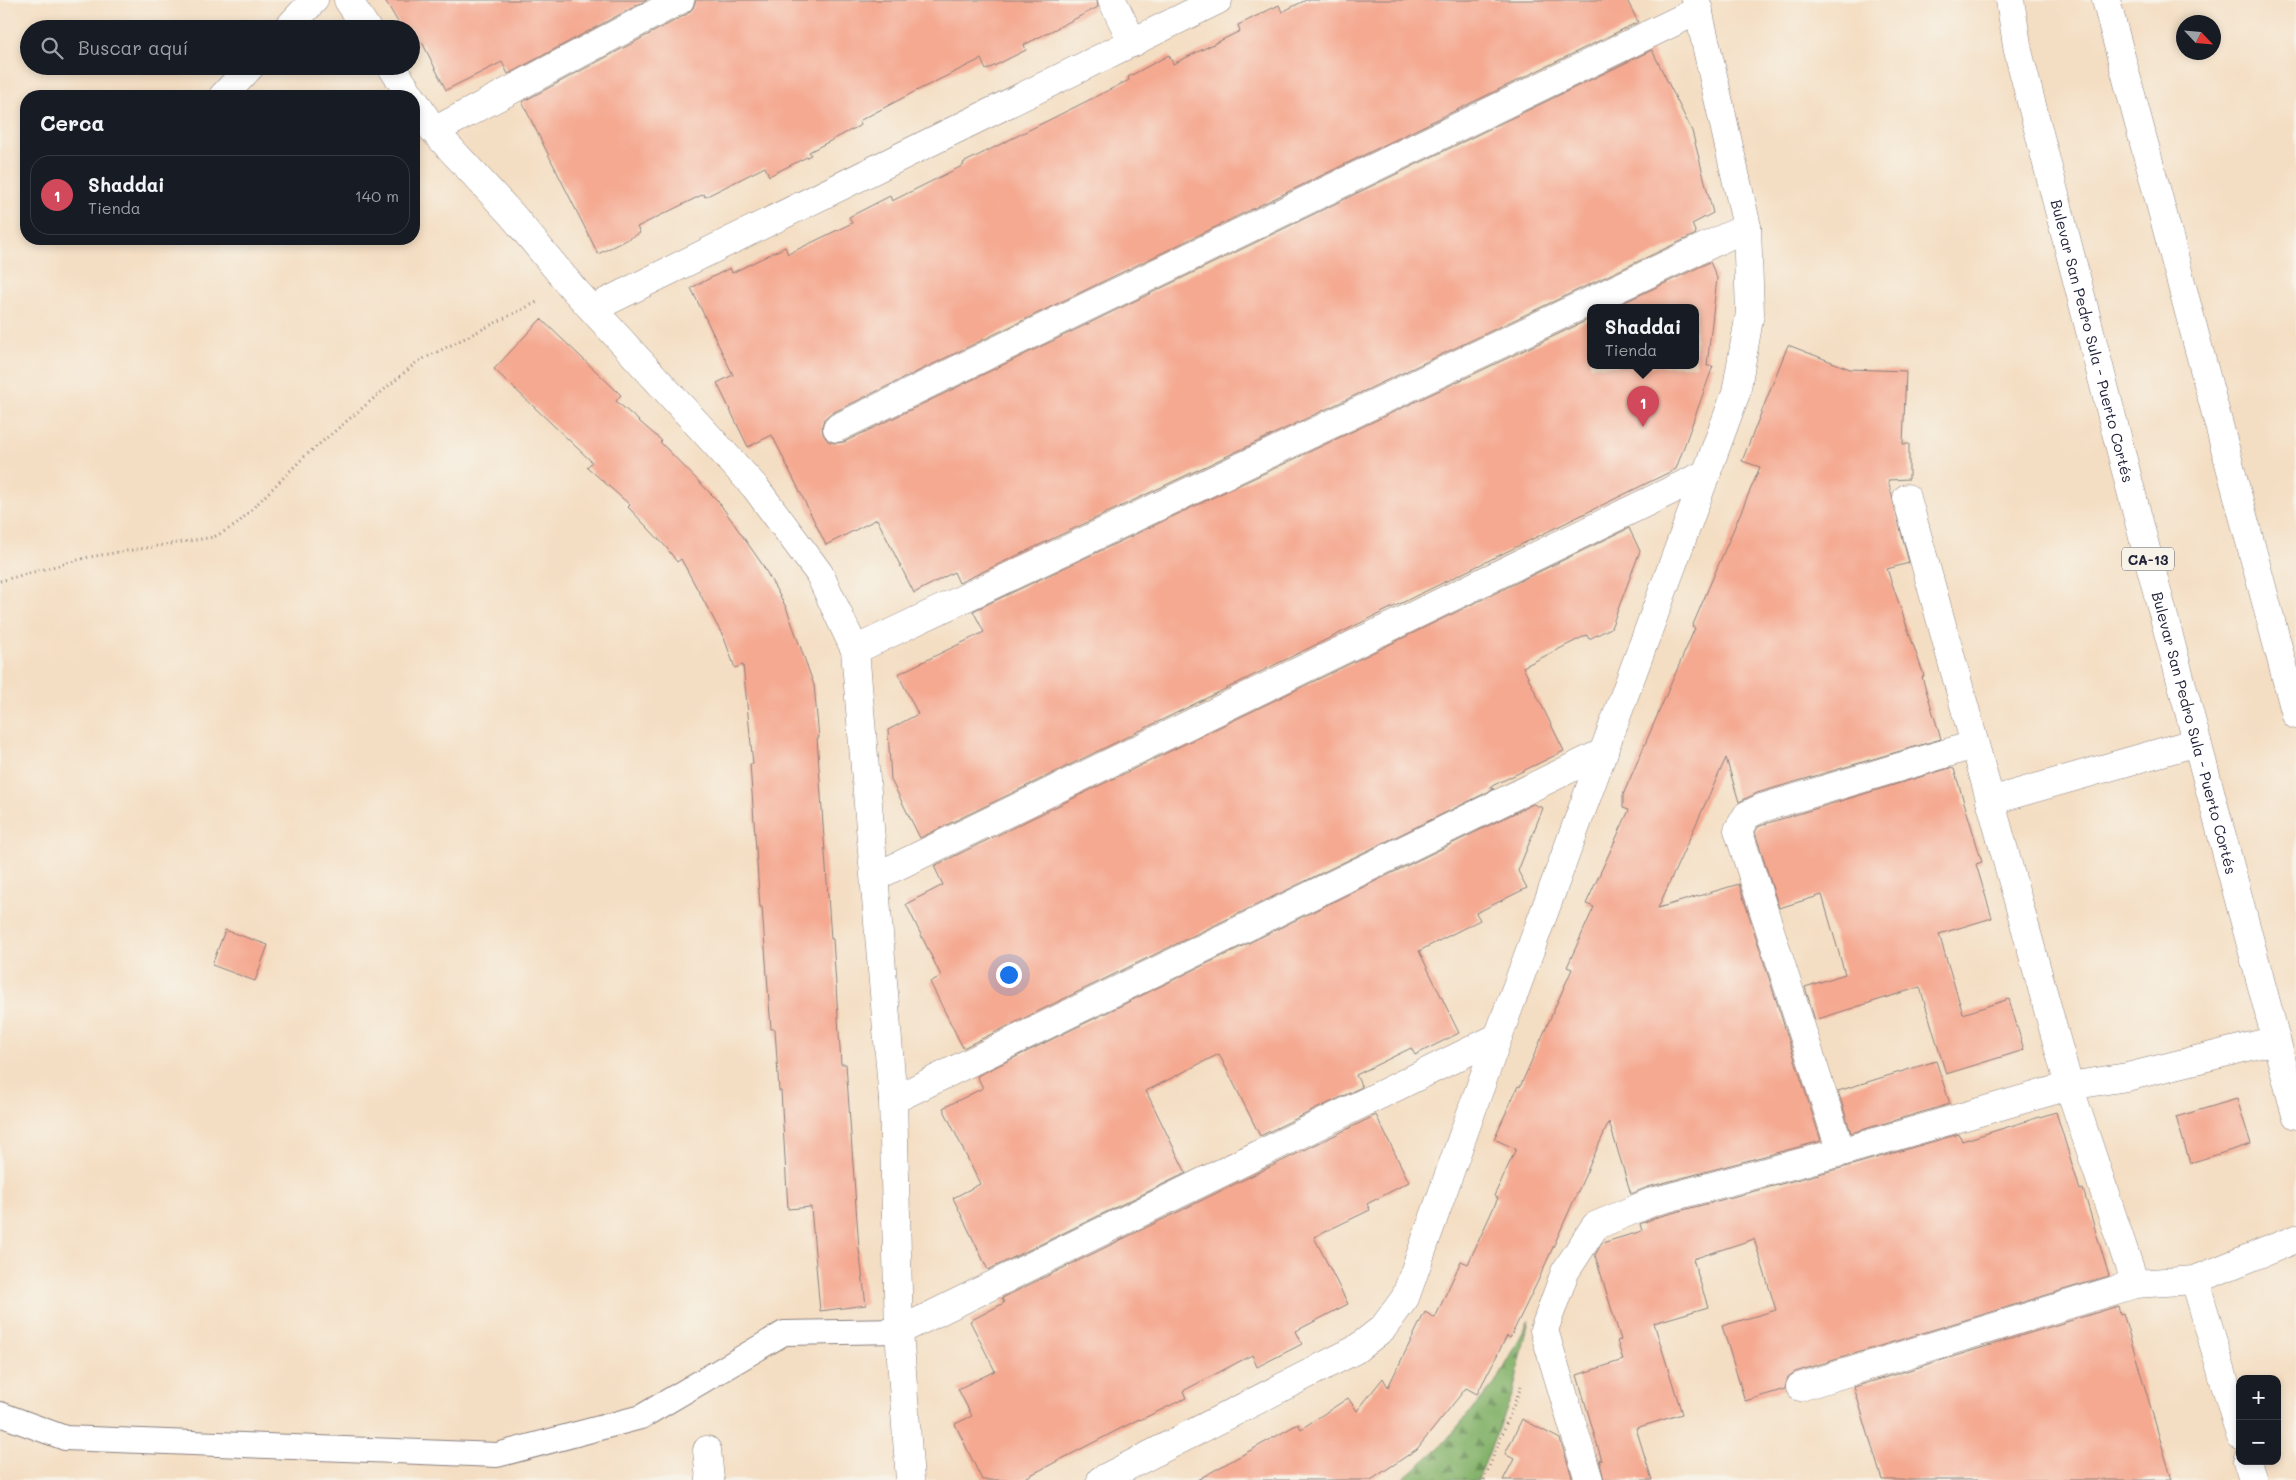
<!DOCTYPE html>
<html lang="es">
<meta charset="utf-8">
<style>
body{margin:0;font-family:Mali,sans-serif;background:#20242c;color:#f1f3f6}
.controls{position:absolute;right:15px;bottom:15px;display:grid;overflow:hidden;border-radius:10px;box-shadow:0 2px 8px #0003}
.controls button{width:45px;height:45px;display:grid;place-items:center;padding:0;border:0;border-bottom:1px solid #363941;background:#171b24;color:#f1f3f6;font:25px sans-serif}
.compass{position:absolute;left:2176px;top:15px;width:45px;height:45px;border-radius:50%;background:#171b24;box-shadow:0 2px 8px #0003;rotate:116deg}
.you{position:absolute;left:1008px;top:974px;width:18px;height:18px;margin:-12px;border:4px solid #fff;border-radius:50%;background:#1a73e8;box-shadow:0 0 0 8px #1a73e833}
.badge{display:grid;place-items:center;width:32px;height:32px;border-radius:50%;background:#d1495b;color:#fff;font-size:16px;font-weight:700}
.pin{position:absolute;translate:-50% -41px;filter:drop-shadow(0 1px 2px #0008)}
.pin::after{content:'';position:absolute;top:26px;width:18px;height:15px;background:inherit;clip-path:polygon(0 0,100% 0,50% 100%)}
.popup{position:absolute;left:1587px;top:304px;width:112px;height:65px;box-sizing:border-box;display:grid;place-content:center;border-radius:10px;background:#171b24;filter:drop-shadow(0 1px 4px #0005);font-size:16px;white-space:nowrap;color:#9ea1a6}
.popup b{font-size:19px;color:#f1f3f6}
.popup::after{content:'';position:absolute;left:50%;top:100%;margin-left:-10px;border:10px solid transparent;border-top-color:#171b24}
.list{margin:0;padding:0;list-style:none}
h2{display:flex;justify-content:space-between;align-items:center;height:65px;margin:0;padding:0 20px;font-size:21px}
h2 small{font-size:16px;font-weight:400;color:#9ea1a6}
.list li{display:grid;grid-template-columns:32px 1fr auto;gap:15px;align-items:center;box-sizing:border-box;height:80px;margin:0 10px 10px;padding:0 10px;border:1px solid #363941;border-radius:20px}
.list b{display:block;font-size:19px;white-space:nowrap}
.list p{margin:0;font-size:16px;white-space:nowrap;color:#9ea1a6}
.list em{font-size:16px;font-style:normal;color:#9ea1a6}
.icon{flex:none;width:28px;height:28px;fill:none;stroke:currentColor;stroke-width:2;stroke-linecap:round;stroke-linejoin:round}
.map{position:relative;flex:none;width:2296px;height:1480px;overflow:hidden}
.search{position:absolute;background:#171b24;box-shadow:0 2px 8px #0003;left:20px;top:20px;width:400px;height:55px;display:flex;align-items:center;gap:12px;box-sizing:border-box;padding:0 18px;border-radius:28px;color:#9ea1a6;font-size:19px}
.panel{position:absolute;background:#171b24;box-shadow:0 2px 8px #0003;left:20px;top:90px;width:400px;height:155px;border-radius:20px}
.map>svg:first-child{display:block}
</style>
<div class="map">
<svg width="2296" height="1480" viewBox="0 0 2296 1480">
<defs>
<pattern id="forest-firs" width="22" height="20" patternUnits="userSpaceOnUse" patternTransform="scale(1.25)"><rect width="22" height="20" fill="#85b36c"/><path d="M5 1l3.5 6h-7zM16 11l3.5 6h-7z" fill="#6c915a"/></pattern>
</defs>
<rect width="100%" height="100%" fill="#f7f3e8"/>
<filter id="ink" filterUnits="userSpaceOnUse"><feTurbulence type="fractalNoise" baseFrequency=".02" numOctaves="2"/><feDisplacementMap in="SourceGraphic" scale="10" xChannelSelector="R" yChannelSelector="G"/><feConvolveMatrix kernelMatrix="1 2 1 2 8 2 1 2 1" color-interpolation-filters="sRGB"/></filter>
<filter id="wash" filterUnits="userSpaceOnUse"><feTurbulence type="fractalNoise" baseFrequency=".0096" numOctaves="4" result="noise"/><feDisplacementMap in="SourceGraphic" scale="20" xChannelSelector="R" yChannelSelector="G"/><feGaussianBlur stdDeviation="1.12" result="paint"/><feColorMatrix in="noise" values="0 0 0 0 0 0 0 0 0 0 0 0 0 0 0 0 0 1.4 0 .05"/><feComposite in="paint" operator="in"/></filter>
<g filter="url(#wash)">
<rect width="100%" height="100%" fill="#f4dec3"/>
<!-- forest -->
<polygon fill="url(#forest-firs)" stroke="#546a54" points="1529,1320 1513,1393 1478,1480 1402,1480 1442,1445 1499,1378"/>
<g id="blocks">
<!-- building -->
<g fill="#f5a991">
<polygon points="385,0 647,0 508,74 502,62 446,90 422,42 412,47 411,29 402,29"/>
<polygon points="696,0 1097,0 1098,7 1024,45 1026,50 986,70 981,59 914,92 859,121 861,125 809,152 811,155 769,176 765,167 705,197 704,194 637,227 640,233 598,254 522,102 687,14 693,8"/>
<polygon points="1306,0 1627,0 1638,22 830,414 824,419 822,426 823,434 828,441 835,443 844,442 1652,50 1692,131 1713,213 1692,224 1696,234 959,583 954,572 914,593 877,519 826,545 772,435 748,447 717,383 733,375 691,288 730,268 732,273 785,247 788,254 852,223 849,217 890,196 892,201 964,165 963,163 1129,80 1128,77 1169,55 1173,64 1240,31 1238,25 1279,5 1282,12"/>
<polygon points="1710,262 1717,278 1707,366 1713,366 1676,469 920,838 891,780 888,730 918,714 898,674 984,632 973,611 1590,319 1590,366 1696,366 1696,308 1612,308"/>
<polygon points="541,319 621,395 616,401 662,441 660,442 718,501 762,564 786,607 814,685 819,738 817,738 831,939 833,939 841,1064 846,1064 859,1249 866,1305 820,1311 811,1207 788,1209 781,1091 779,1091 775,1029 771,1029 762,907 760,907 750,764 753,764 743,665 735,668 724,638 681,559 677,562 666,547 628,507 630,505 587,467 592,462 494,369"/>
<polygon points="1788,345 1850,369 1906,371 1903,444 1909,444 1909,479 1888,480 1909,563 1887,569 1924,676 1922,677 1941,739 1757,793 1739,802 1726,758 1658,908 1739,884 1821,1141 1648,1187 1631,1194 1609,1122 1537,1283 1510,1338 1507,1336 1477,1394 1466,1388 1417,1449 1371,1480 1197,1480 1298,1424 1301,1429 1348,1398 1357,1411 1383,1378 1388,1387 1425,1312 1435,1318 1461,1261 1468,1264 1498,1198 1494,1196 1516,1149 1494,1139 1518,1086 1520,1087 1572,969 1567,967 1594,907 1586,904 1629,810 1623,808 1623,795 1695,628 1692,627 1760,467 1742,461"/>
<polygon points="1629,528 1640,551 1611,628 1589,639 1587,635 1523,667 1564,751 1490,787 1494,789 963,1048 930,982 941,976 906,904 943,885 934,866"/>
<polygon points="1950,768 1954,769 1982,862 1976,864 1992,918 1939,934 1963,1014 2009,999 2024,1050 1946,1074 1920,987 1815,1020 1805,987 1845,974 1822,895 1779,908 1755,832 1758,827 1768,823"/>
<polygon points="1533,804 1543,808 1518,871 1527,888 1476,913 1480,920 1419,951 1459,1033 1415,1055 1411,1048 1356,1075 1362,1087 1260,1136 1219,1054 1146,1091 1186,1173 988,1270 953,1198 980,1184 943,1108 983,1088 977,1076"/>
<polygon points="225,930 268,945 255,981 212,965"/>
<polygon points="1936,1061 1950,1104 1851,1133 1838,1091"/>
<polygon points="2237,1099 2251,1144 2190,1163 2176,1117"/>
<polygon points="2056,1112 2080,1190 2083,1189 2109,1276 1795,1372 1788,1377 1785,1389 1745,1401 1722,1326 1776,1310 1754,1239 1693,1259 1708,1307 1654,1323 1682,1414 1636,1428 1652,1480 1604,1480 1599,1459 1602,1461 1577,1375 1623,1360 1617,1341 1621,1340 1595,1255 1602,1243 1642,1231 1640,1224 1657,1217 1845,1167 1959,1134 1962,1141"/>
<polygon points="1376,1115 1409,1182 1367,1204 1370,1210 1314,1237 1348,1304 1296,1331 1302,1344 1257,1367 1252,1355 1183,1391 1186,1398 1140,1420 1139,1419 1021,1480 982,1480 955,1424 972,1416 958,1389 995,1371 970,1321 1004,1303 1002,1298"/>
<polygon points="2118,1306 2120,1314 2123,1313 2172,1480 1882,1480 1854,1387"/>
<polygon points="1522,1419 1560,1439 1573,1480 1503,1480 1514,1459 1505,1454"/>
</g>
</g>
</g>
<g filter="url(#ink)">
<use href="#blocks" fill-opacity="0" stroke="#8b807f" stroke-width="1"/>
<g fill="none" stroke-linecap="round" stroke-linejoin="round">
<defs>
<polyline id="lane" points="0,1414 65,1438 497,1455 641,1417 784,1333 899,1331"/>
<g id="street">
<polyline points="348,0 367,29"/>
<polyline points="1112,0 1133,43"/>
<polyline points="287,29 314,0"/>
<polyline points="391,66 411,96"/>
<polyline points="223,96 251,66"/>
<polyline points="414,100 434,131 512,215 571,286 755,487 819,573 855,650 893,1100 899,1331 910,1480"/>
<polyline points="434,131 680,0"/>
<polyline points="594,308 1218,0"/>
<polyline points="837,428 1699,10"/>
<polyline points="1907,498 2069,1086 2135,1284"/>
<polyline points="855,650 1747,227"/>
<polyline points="1990,801 2197,742"/>
<polyline points="875,877 1707,473"/>
<polyline points="893,1100 1604,752"/>
<polyline points="1841,1152 1738,830 1747,815 1762,808 1974,745"/>
<polyline points="2195,1280 2240,1435"/>
<polyline points="899,1331 1498,1037"/>
<polyline points="1800,1387 2135,1284 2195,1280 2296,1239"/>
<polyline points="707,1450 710,1480"/>
<polyline points="2247,1461 2253,1480"/>
<polyline points="1101,1480 1355,1350 1383,1328 1405,1298 1498,1037 1736,393 1750,313 1747,227 1696,0"/>
<polyline points="1589,1480 1544,1330 1565,1272 1595,1226 1652,1202 1841,1152 2069,1086 2127,1077 2276,1040"/>
</g>
<g id="highway">
<path id="s1" d="M2010 0 2018 51 2148 557 2296 1115"/>
<polyline points="2106,0 2296,715"/>
</g>
</defs>
<!-- lane casing -->
<use href="#lane" stroke="#8b807f" stroke-width="26"/>
<!-- street casing -->
<use href="#street" stroke="#8b807f" stroke-width="29"/>
<!-- highway casing -->
<use href="#highway" stroke="#8b807f" stroke-width="29"/>
<!-- path -->
<g stroke="#8b807f" stroke-width="3" stroke-dasharray="1 4" stroke-linecap="butt">
<polyline points="0,581 89,557 214,537 236,525 304,457 417,362 539,301"/>
<polyline points="1484,1480 1522,1384"/>
</g>
<!-- lane -->
<use href="#lane" stroke="#fff" stroke-width="24"/>
<!-- street -->
<use href="#street" stroke="#fff" stroke-width="28"/>
<!-- highway -->
<use href="#highway" stroke="#fff" stroke-width="28"/>
</g>
</g>
<g text-anchor="middle" dominant-baseline="central" stroke-width="4" stroke-linejoin="round" paint-order="stroke">
<!-- shield labels -->
<rect fill="#f7f3e8" stroke="#62616f" stroke-width="1" x="2122" y="547.5" width="52" height="23" rx="4"/>
<g font-size="14" font-weight="bold" fill="#22223b">
<text x="2148" y="559">CA-13</text>
</g>
<!-- street labels -->
<g font-size="15" fill="#22223b" stroke="#f7f3e8">
<text stroke="none"><textPath href="#s1" startOffset="351">Bulevar San Pedro Sula - Puerto Cortés</textPath></text>
<text stroke="none"><textPath href="#s1" startOffset="756">Bulevar San Pedro Sula - Puerto Cortés</textPath></text>
</g>
</g>
</svg>
<div class="controls">
<button>+</button>
<button>−</button>
</div>
<svg class="compass" viewBox="-18 -18 36 36"><path d="M0-13l5 13h-10z" fill="#e53935"/><path d="M0 13l5-13h-10z" fill="#9ea1a6"/></svg>
<div class="you"></div>
<div class="pin badge" style="left:1643px;top:427px">1</div>
<div class="popup"><b>Shaddai</b>Tienda</div>
<div class="search"><svg class="icon" aria-label="search" viewBox="0 0 24 24"><circle cx="10" cy="10" r="6"/><path d="M15 15l6 6"/></svg>Buscar aquí</div>
<section class="panel">
<h2>Cerca<small></small></h2>
<ul class="list">
<li><span class="badge">1</span><div><b>Shaddai</b><p>Tienda</p></div><em>140 m</em></li>
</ul>
</section>
</div>
